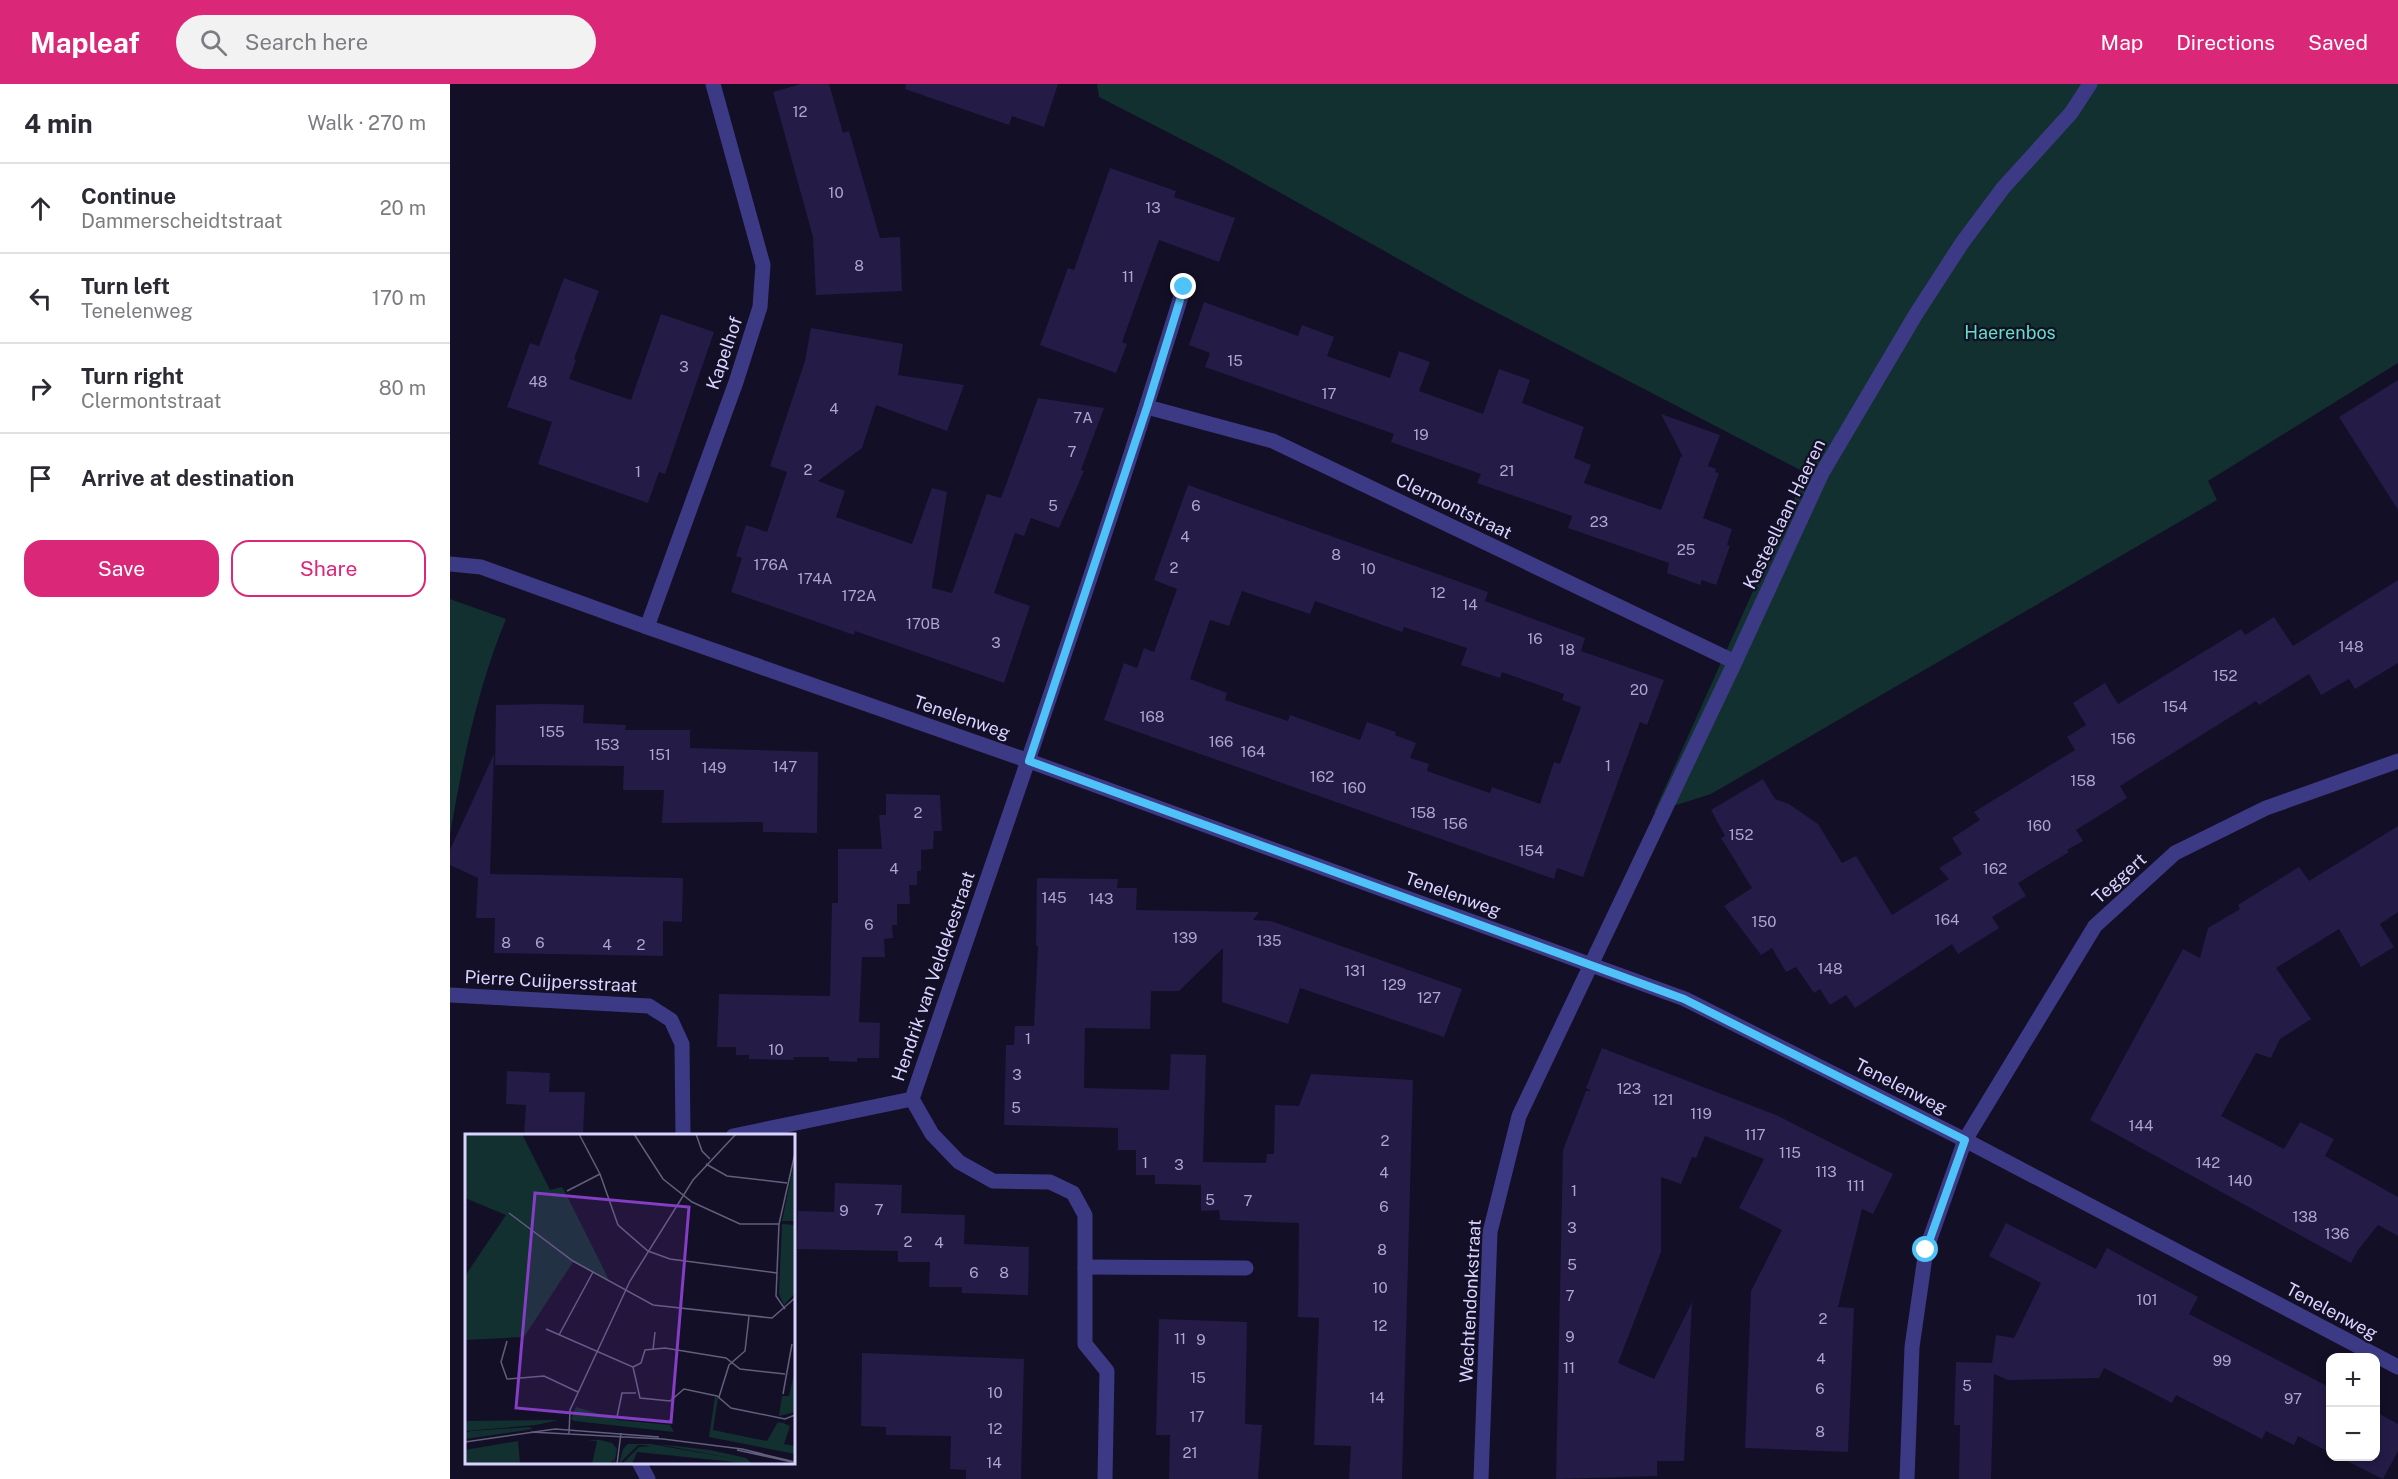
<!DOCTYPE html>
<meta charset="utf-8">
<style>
body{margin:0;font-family:"Public Sans",sans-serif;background:#f2f2f3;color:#2b2b33}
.controls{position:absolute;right:18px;bottom:18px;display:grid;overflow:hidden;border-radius:12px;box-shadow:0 3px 9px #0003}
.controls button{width:54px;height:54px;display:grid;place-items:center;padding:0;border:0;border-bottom:2px solid #e1e1e2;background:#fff;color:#2b2b33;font:30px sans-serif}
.stop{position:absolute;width:18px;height:18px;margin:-14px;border:4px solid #4fc3f7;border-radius:50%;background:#fff}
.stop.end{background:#4fc3f7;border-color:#fff;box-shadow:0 2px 6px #0008}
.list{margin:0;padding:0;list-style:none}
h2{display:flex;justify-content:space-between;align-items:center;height:78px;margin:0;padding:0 24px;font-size:26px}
h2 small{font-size:20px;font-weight:400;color:#7c7c81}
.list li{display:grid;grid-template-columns:39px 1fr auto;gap:18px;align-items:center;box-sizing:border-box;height:90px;padding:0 24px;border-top:2px solid #e1e1e2}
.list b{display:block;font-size:22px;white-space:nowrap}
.list p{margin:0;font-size:20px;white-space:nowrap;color:#7c7c81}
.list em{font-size:20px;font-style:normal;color:#7c7c81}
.actions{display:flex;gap:12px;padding:18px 24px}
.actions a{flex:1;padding:14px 0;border:2px solid #db2777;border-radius:18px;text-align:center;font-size:21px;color:#db2777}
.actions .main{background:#db2777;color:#fff}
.icon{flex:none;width:33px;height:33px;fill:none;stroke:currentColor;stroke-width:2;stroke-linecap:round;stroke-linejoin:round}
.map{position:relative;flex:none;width:1948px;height:1395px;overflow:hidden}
header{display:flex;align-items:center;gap:36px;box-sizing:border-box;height:84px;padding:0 30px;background:#db2777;color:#fff}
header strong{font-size:28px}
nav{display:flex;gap:33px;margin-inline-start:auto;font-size:21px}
.search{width:420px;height:54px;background:#f2f2f3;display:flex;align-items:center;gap:15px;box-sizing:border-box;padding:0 21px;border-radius:33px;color:#7c7c81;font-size:22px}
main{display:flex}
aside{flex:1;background:#fff}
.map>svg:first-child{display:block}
</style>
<header>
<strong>Mapleaf</strong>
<div class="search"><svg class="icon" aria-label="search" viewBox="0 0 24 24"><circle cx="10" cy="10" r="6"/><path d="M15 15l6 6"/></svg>Search here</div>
<nav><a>Map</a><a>Directions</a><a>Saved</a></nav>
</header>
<main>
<aside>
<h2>4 min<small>Walk · 270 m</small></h2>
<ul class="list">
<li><svg class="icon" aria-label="ahead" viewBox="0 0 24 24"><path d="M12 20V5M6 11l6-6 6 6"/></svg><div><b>Continue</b><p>Dammerscheidtstraat</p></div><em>20 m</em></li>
<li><svg class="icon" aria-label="left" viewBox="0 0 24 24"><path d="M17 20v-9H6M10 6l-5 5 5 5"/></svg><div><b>Turn left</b><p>Tenelenweg</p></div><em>170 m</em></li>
<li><svg class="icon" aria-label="right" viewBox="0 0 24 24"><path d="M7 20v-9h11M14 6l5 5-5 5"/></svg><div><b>Turn right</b><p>Clermontstraat</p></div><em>80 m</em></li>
<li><svg class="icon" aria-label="arrive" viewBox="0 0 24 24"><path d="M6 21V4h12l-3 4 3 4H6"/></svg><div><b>Arrive at destination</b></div></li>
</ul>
<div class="actions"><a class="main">Save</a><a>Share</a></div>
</aside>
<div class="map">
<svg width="1948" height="1395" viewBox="0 0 1948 1395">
<rect width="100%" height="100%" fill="#130f26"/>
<!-- green -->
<g fill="#12302f">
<polygon points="647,0 1948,0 1948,279 1758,397 1767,416 1261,710 1204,728 1356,389 1011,210 770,75 649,13"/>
<path d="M0 515 56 535C28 602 12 680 0 751Z"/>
</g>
<!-- building -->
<g fill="#241b47" fill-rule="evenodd">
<polygon points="351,0 379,0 393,49 399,47 430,154 450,153 452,207 366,211 363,153 323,8"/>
<polygon points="456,0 608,0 594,43 562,32 559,41 455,5"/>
<polygon points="660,84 726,107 724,113 785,134 769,178 709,156 672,258 677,260 666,289 590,261 618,184 624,186"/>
<polygon points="114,194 149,207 124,275 126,276 119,295 181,316 211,230 264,248 215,390 209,388 198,419 88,380 102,338 57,323 80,259 89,262"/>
<polygon points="754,218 848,252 852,241 884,253 877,272 940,294 949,267 980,278 969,307 1033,330 1049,285 1080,296 1072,319 1134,343 1124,374 1141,381 1134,399 1211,426 1231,372 1233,373 1211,330 1270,351 1258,382 1266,385 1265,388 1269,389 1253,434 1282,445 1277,461 1280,462 1266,501 1252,496 1250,501 1217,489 1219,479 1118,444 1122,432 1027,399 1031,390 941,358 944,350 755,283 760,269 739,261"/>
<polygon points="361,244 453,260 448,291 514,301 497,347 426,321 412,364 368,397 395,407 386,433 462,460 482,404 497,408 482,504 502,509 537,410 551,414 588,314 654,324 631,386 634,387 609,444 581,434 574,452 565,449 544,509 580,522 554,599 405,547 404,551 281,508 292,474 286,472 296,441 317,448 337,388 320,382 355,277"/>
<polygon points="1948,296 1948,426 1889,333"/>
<path d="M738 401 1038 508 1035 517 1135 554 1131 567 1214 596 1197 641 1190 638 1133 793 1107 784 1104 795 654 636 674 579 687 584 694 564 704 568 727 505 704 496ZM792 507 860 530 865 517 952 548 954 543 1017 564 1011 581 1050 594 1052 588 1114 610 1112 616 1131 623 1110 680 1104 678 1090 720 1042 703 1040 709 977 687 979 680 960 674 966 659 945 651 946 648 917 638 910 656 840 631 838 637 775 616 777 609 740 595 760 536 779 542Z"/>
<polygon points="1948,496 1948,579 1905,605 1899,595 1871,611 1859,590 1809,621 1806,617 1670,702 1677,714 1626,746 1633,757 1617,766 1619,768 1568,799 1576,812 1542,833 1549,844 1508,870 1502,860 1405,924 1396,911 1380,921 1370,905 1364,909 1346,883 1336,888 1322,864 1311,871 1274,822 1302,804 1271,754 1275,752 1261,726 1313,695 1325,715 1339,720 1368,740 1392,779 1406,772 1442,831 1499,795 1489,784 1512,770 1502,754 1530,736 1524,728 1625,666 1617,653 1636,641 1623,619 1655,599 1668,620 1791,545 1795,551 1824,533 1843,562"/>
<polygon points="94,620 134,621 133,639 176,641 175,646 240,646 240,664 368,668 367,749 313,748 313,738 212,739 214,706 173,706 174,682 45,681 46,621"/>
<polygon points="44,670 40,790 233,794 232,838 213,837 213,872 44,869 45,834 26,834 28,794 0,781 0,766"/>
<polygon points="436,710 490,711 492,747 484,747 483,765 471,766 471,787 467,787 467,801 459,801 460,820 447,820 447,841 442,841 443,854 434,855 435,873 412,873 409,938 430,939 429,974 407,974 407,978 379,977 379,973 343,973 344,976 299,975 299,971 286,971 286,963 267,963 269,910 380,912 382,819 388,819 388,765 432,765 429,731 436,731"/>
<polygon points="1948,742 1948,828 1930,840 1944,863 1911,883 1889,845 1826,884 1861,935 1830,955 1821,974 1806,969 1771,1032 1834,1065 1850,1038 1884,1055 1875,1072 1948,1113 1948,1152 1928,1141 1908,1166 1901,1179 1640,1036 1733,865 1750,874 1758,844 1790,825 1788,821 1849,783 1859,797"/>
<polygon points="587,794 668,795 667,804 687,804 686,826 809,828 803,836 821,837 1012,905 994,953 850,904 838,940 772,918 773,864 729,907 701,907 700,945 635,944 634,1004 719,1006 721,970 756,971 753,1078 816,1079 817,1070 824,1070 825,1021 849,1022 861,990 963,996 952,1395 899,1395 901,1362 864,1361 869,1234 848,1233 849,1139 770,1136 769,1126 751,1127 751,1101 705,1100 705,1091 686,1091 686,1066 668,1066 668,1044 554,1041 556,961 564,961 565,942 584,942 588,862 586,862"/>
<polygon points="1152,964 1326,1031 1443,1090 1423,1130 1412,1125 1388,1223 1404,1224 1398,1368 1295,1364 1301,1207 1332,1146 1289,1124 1314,1075 1255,1052 1246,1074 1242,1073 1231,1100 1211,1093 1211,1168 1168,1279 1204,1295 1242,1218 1234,1377 1207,1377 1207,1392 1106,1395 1113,1066 1136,1007 1141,1007 1136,1004"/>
<polygon points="57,987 100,989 99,1008 135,1008 133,1052 74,1052 76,1021 56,1020"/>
<polygon points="385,1099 452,1101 451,1129 515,1131 514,1160 579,1163 578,1211 512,1209 512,1203 479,1203 480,1178 448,1178 448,1167 347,1165 348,1127 384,1128"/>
<polygon points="1556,1139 1646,1185 1657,1164 1748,1213 1739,1230 1881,1304 1881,1369 1848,1352 1844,1361 1816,1347 1812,1355 1726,1311 1722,1319 1654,1284 1649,1294 1558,1296 1544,1290 1541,1395 1509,1395 1510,1341 1504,1341 1506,1278 1542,1279 1546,1251 1564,1254 1591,1199 1539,1172"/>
<polygon points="709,1235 797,1238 795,1340 812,1341 808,1395 719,1395 720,1351 706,1351"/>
<polygon points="412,1269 574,1275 571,1395 516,1395 516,1386 500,1385 501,1352 436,1351 436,1343 411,1342"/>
<polygon points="1926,1328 1948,1340 1948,1367 1933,1395 1887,1372 1926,1372"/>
</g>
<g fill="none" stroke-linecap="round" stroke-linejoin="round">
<!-- minor -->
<g stroke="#3d3a85" stroke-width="15">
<polyline points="697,323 823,357 1285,578"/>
<polyline points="0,480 31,483 197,543 579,677 1235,915 1515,1056 1948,1283"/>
<polyline points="197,543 286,298 310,223 313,181 263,0"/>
<polyline points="0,911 199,922 221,936 232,960 233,1052"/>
<polyline points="462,1015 482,1050 509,1078 543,1097 600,1098 623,1109 635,1131 635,1260 657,1287 655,1395"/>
<path d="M283 1052 462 1015C554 744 650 475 734 203"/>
<polyline points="635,1183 796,1184"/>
<polyline points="189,1378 198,1395"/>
<polyline points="1031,1395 1040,1148 1069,1032 1285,578 1372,389 1466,230 1512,159 1553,104 1621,29 1640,0"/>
<polyline points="1457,1395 1462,1263 1476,1166 1515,1056 1645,842 1725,769 1816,724 1948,677"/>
</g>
</g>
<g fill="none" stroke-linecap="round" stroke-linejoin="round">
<!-- route -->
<polyline stroke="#4fc3f7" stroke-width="8" points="734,203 697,323 579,677 1234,915 1515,1056 1476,1166"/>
</g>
<g text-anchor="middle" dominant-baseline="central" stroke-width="4.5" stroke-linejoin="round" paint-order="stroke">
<!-- number labels -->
<g font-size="15" fill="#aca6d1">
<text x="350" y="27">12</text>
<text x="386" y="108">10</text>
<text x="703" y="123">13</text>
<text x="409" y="181">8</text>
<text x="678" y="192">11</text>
<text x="785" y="276">15</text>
<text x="234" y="282">3</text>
<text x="88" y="297">48</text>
<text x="879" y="309">17</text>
<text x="384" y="324">4</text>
<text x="633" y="333">7A</text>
<text x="971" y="350">19</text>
<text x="622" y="367">7</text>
<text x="358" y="385">2</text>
<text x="1057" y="386">21</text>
<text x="188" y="387">1</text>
<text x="603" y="421">5</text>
<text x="746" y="421">6</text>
<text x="1149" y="437">23</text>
<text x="735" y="452">4</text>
<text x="1236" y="465">25</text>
<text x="886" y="470">8</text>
<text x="321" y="480">176A</text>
<text x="724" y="483">2</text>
<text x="918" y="484">10</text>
<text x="365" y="494">174A</text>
<text x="988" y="508">12</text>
<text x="409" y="511">172A</text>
<text x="1020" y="520">14</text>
<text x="473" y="539">170B</text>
<text x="1085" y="554">16</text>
<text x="546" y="558">3</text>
<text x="1901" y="562">148</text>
<text x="1117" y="565">18</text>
<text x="1775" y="591">152</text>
<text x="1189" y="605">20</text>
<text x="1725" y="622">154</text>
<text x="702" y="632">168</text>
<text x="102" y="647">155</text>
<text x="1673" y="654">156</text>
<text x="771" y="657">166</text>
<text x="157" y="660">153</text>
<text x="803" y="667">164</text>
<text x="210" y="670">151</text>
<text x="1158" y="681">1</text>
<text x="335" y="682">147</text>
<text x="264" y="683">149</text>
<text x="872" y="692">162</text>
<text x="1633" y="696">158</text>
<text x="904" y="703">160</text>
<text x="468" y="728">2</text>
<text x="973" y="728">158</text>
<text x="1005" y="739">156</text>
<text x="1589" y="741">160</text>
<text x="1291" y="750">152</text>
<text x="1081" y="766">154</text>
<text x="444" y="784">4</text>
<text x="1545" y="784">162</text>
<text x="604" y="813">145</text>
<text x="651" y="814">143</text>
<text x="1497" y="835">164</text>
<text x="1314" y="837">150</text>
<text x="419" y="840">6</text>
<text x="735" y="853">139</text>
<text x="819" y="856">135</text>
<text x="56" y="858">8</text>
<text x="90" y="858">6</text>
<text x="157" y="860">4</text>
<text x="191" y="860">2</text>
<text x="1380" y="884">148</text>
<text x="905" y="886">131</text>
<text x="944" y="900">129</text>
<text x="979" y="913">127</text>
<text x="578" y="954">1</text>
<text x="326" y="965">10</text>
<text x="567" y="990">3</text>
<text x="1179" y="1004">123</text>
<text x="1213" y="1015">121</text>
<text x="566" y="1023">5</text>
<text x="1251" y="1029">119</text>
<text x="1691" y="1041">144</text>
<text x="1305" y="1050">117</text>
<text x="935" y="1056">2</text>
<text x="1340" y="1068">115</text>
<text x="695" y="1078">1</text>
<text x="1758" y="1078">142</text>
<text x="729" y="1080">3</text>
<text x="1376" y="1087">113</text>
<text x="934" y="1088">4</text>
<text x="1790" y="1096">140</text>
<text x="1406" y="1101">111</text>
<text x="1124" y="1106">1</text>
<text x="760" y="1115">5</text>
<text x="798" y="1116">7</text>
<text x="934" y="1122">6</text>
<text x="429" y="1125">7</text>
<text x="394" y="1126">9</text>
<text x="1855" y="1132">138</text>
<text x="1122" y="1143">3</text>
<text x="1887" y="1149">136</text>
<text x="458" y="1157">2</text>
<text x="489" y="1158">4</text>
<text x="932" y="1165">8</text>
<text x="1122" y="1180">5</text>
<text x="524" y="1188">6</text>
<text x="554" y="1188">8</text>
<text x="930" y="1203">10</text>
<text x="1120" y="1211">7</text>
<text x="1697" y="1215">101</text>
<text x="1373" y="1234">2</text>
<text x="930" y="1241">12</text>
<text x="1120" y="1252">9</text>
<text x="730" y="1254">11</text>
<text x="751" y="1255">9</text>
<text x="1371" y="1274">4</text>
<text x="1772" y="1276">99</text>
<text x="1119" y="1283">11</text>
<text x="748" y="1293">15</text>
<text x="1517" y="1301">5</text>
<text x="1370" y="1304">6</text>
<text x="545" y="1308">10</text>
<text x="927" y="1313">14</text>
<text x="1843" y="1314">97</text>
<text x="747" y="1332">17</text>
<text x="545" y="1344">12</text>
<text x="1370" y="1347">8</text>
<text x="740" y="1368">21</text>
<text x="544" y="1378">14</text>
</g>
<!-- park labels -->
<g font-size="18" fill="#5fe0c0" stroke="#130f26">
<text x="1560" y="248">Haerenbos</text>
</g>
<!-- street labels -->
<g font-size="18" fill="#d9d4ff" stroke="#130f26">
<text transform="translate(274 269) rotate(-71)">Kapelhof</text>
<text transform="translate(1004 422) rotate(26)">Clermontstraat</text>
<text transform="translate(1334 430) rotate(-64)">Kasteellaan Haeren</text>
<text transform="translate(512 633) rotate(19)">Tenelenweg</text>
<text transform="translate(1669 794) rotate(-42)">Teggert</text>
<text transform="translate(1003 810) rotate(20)">Tenelenweg</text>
<text transform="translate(483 892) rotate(-71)">Hendrik van Veldekestraat</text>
<text transform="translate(101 897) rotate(3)">Pierre Cuijpersstraat</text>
<text transform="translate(1451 1002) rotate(27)">Tenelenweg</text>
<text transform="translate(1020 1217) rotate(-87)">Wachtendonkstraat</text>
<text transform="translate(1882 1227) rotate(28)">Tenelenweg</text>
</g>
</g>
<!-- overview -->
<g transform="translate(15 1050)">
<rect width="330" height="330" fill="#130f26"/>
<path d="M0 0H57L85 56 97 53 100 58 142 142 144 148 108 128 59 203 0 206V142L41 81 0 64ZM330 24V87H317ZM317 90 330 91V159L319 171 314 160ZM330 236V278L314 282 317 262H324ZM250 263 253 264 248 296 302 307 313 288 318 289 325 292 319 310 330 312V320L244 303ZM111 273 153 286 205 291 209 298 109 287 106 285ZM94 286 71 291 0 297V287ZM64 293 68 295 0 305V299L6 297ZM122 306H135L147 309 152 315 149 330 148 325 146 330H127L132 307ZM53 307 55 330H0V316ZM163 310H186L276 326 192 310 245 316 281 324 288 330 172 318 167 330H157L174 313 186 312 179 311H173L154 330 158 315Z" fill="#12302f"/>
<path fill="none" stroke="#625e7d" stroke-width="1.5" d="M114 0 135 40 153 91 183 117 205 125 312 139M169 0 198 45 227 68 275 90H314M231 0 237 17 245 25M241 30 262 42 322 49M102 57 135 40M44 79 108 127 188 171 307 184 330 164M320 175 311 162 314 90 330 19M81 195 168 233 175 264 205 267 219 255 252 262 266 274 320 285 330 281M94 201 128 138M42 207 36 228 42 245 79 242 113 258M188 216 190 198M168 233 176 229 180 216 200 214 261 224 275 235 320 240M318 260 327 210M254 263 264 231 280 217 284 182M152 283 157 259H171M66 298 198 305 277 315 330 328M104 300 105 276 165 147 228 46 271 0M0 308 90 295 194 303M272 316 327 328M152 330 156 299"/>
<path fill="#843dc5" fill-opacity="0.15" stroke="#843dc5" stroke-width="3" d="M70 59 224 73 206 288 51 274Z"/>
<rect width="330" height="330" fill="none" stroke="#d9d4ff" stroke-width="3"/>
</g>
</svg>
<div class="controls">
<button>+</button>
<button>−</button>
</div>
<div class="stop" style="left:1476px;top:1166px"></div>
<div class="stop end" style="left:734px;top:203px"></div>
</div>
</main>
